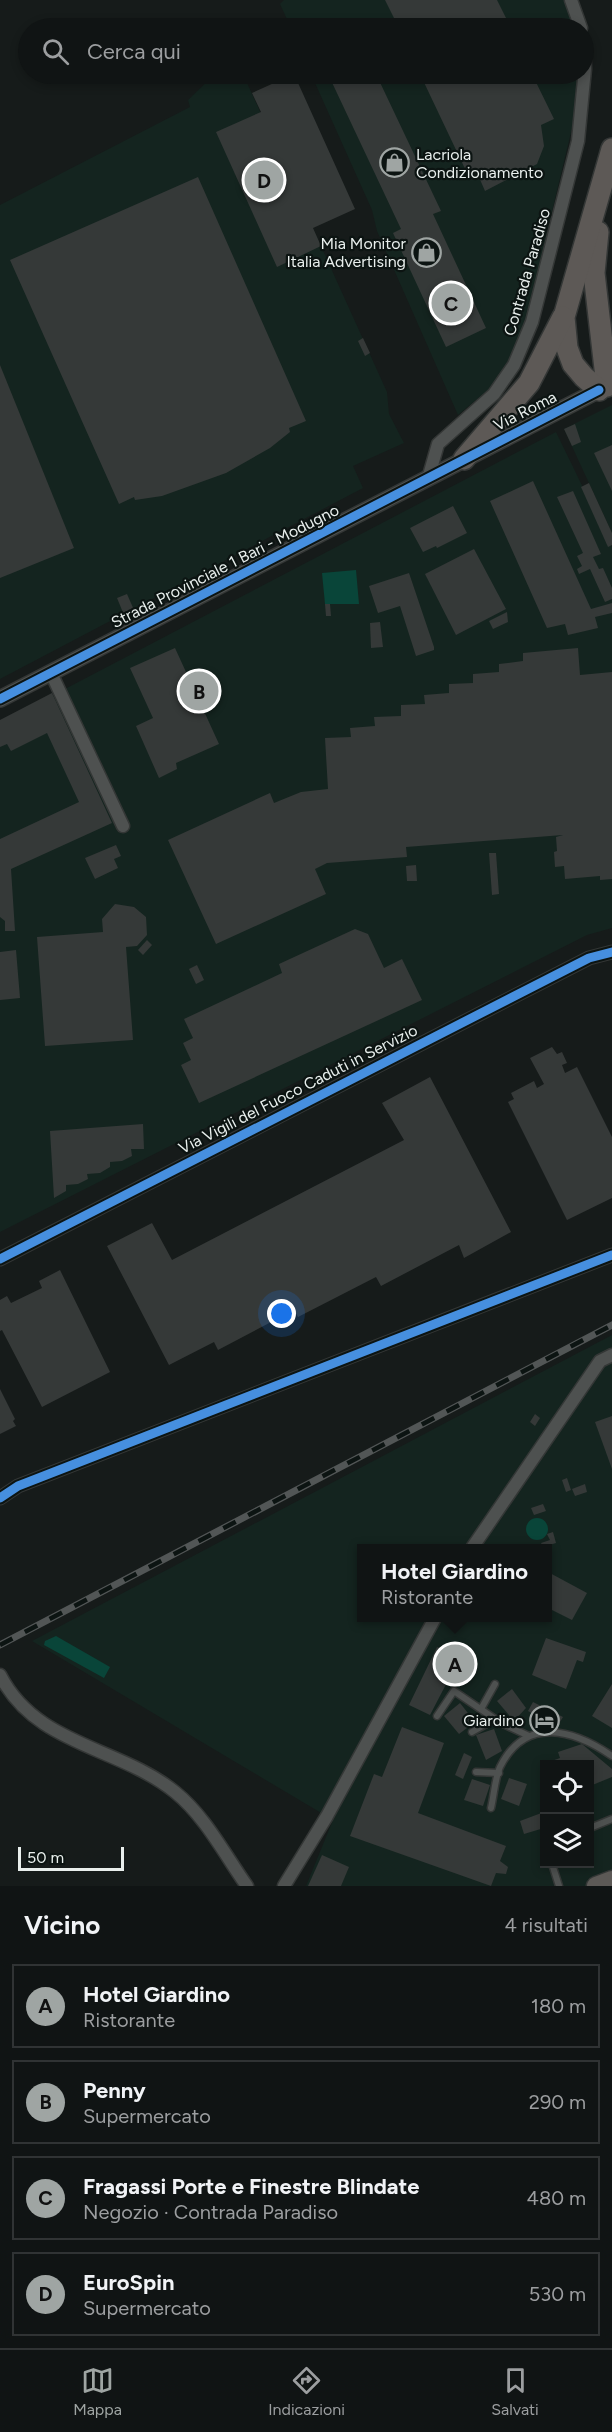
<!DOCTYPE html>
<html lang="it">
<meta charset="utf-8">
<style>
body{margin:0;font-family:Figtree,sans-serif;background:#1e2122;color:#f1f3f6}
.controls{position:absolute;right:18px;bottom:18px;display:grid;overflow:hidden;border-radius:0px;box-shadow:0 3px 9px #0003}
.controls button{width:54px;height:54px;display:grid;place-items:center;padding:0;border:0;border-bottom:2px solid #303334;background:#101414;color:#f1f3f6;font:30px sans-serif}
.scale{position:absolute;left:18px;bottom:15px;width:106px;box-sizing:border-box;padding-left:6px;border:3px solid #e9efed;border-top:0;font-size:16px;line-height:21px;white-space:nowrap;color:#e9efed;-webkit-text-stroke:4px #0c1412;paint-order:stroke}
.you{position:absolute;left:282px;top:1314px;width:21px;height:21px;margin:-15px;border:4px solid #fff;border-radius:50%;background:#1a73e8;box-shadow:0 0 0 9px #1a73e833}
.badge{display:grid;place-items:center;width:39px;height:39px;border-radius:50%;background:#9fa5a3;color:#111;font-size:20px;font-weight:700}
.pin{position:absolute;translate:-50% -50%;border:3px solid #fff;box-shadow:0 2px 6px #0006}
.popup{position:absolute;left:357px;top:1544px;width:195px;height:78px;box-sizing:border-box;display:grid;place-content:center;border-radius:0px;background:#101414;filter:drop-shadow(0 2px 4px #0005);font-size:20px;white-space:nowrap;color:#9c9ea0}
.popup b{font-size:22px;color:#f1f3f6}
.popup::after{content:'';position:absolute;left:50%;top:100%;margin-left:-12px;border:12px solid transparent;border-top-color:#101414}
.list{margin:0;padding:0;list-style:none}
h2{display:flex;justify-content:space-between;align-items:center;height:78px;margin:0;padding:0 24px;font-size:26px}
h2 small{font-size:20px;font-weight:400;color:#9c9ea0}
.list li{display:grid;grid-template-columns:39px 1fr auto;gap:18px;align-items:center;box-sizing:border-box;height:84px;margin:0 12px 12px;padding:0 12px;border:2px solid #303334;border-radius:0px}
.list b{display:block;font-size:22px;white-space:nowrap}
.list p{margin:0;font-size:20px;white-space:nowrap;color:#9c9ea0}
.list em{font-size:20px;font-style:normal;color:#9c9ea0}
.icon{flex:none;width:33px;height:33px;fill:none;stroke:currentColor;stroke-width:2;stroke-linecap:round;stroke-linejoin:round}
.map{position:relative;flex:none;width:612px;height:1886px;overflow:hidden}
.search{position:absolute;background:#101414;box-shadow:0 3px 9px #0003;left:18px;right:18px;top:18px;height:66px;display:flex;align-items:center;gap:15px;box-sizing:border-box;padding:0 21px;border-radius:33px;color:#9c9ea0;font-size:22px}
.sheet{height:462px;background:#101414}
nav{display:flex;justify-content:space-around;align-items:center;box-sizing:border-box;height:84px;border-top:2px solid #303334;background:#101414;font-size:16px;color:#9c9ea0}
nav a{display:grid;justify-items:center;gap:3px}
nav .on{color:#9fa5a3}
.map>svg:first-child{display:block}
</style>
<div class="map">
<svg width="612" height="1886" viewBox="0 0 612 1886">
<rect width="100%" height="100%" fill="#161b1a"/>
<!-- built -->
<g fill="#14241f" fill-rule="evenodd">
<polygon points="284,0 564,0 577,28 291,28 280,4"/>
<polygon points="215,74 243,74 387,392 389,414 404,443 353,466 363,488 0,679 0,205 190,107 188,100"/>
<polygon points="311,74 578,74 573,124 527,316 513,353 503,370 488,390 458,415 377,231 372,210"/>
<polygon points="612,405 612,533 564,429"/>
<polygon points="556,432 612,547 612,928 587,935 0,1232 0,723"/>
<path d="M612 1335V1886H306L333 1820 32 1641ZM362 1548H548V1618H362ZM544 1764H590V1864H544Z"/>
</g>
<!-- water -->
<g fill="#094539">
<polygon points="356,570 359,604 325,604 322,573"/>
<circle cx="537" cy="1529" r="11"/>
<polygon points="56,1636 110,1667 104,1678 44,1645 45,1641"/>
</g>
<!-- building -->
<g fill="#353938">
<polygon points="385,0 497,0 511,28 399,28"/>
<polygon points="294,74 355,209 313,228 321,246 277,267 216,132 261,112 252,93"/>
<polygon points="328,74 376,74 441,211 433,214 486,328 446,347 393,233 401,229"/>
<polygon points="420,74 532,74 554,119 541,125 544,146 537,164 485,191 475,168 467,173"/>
<polygon points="198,177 306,421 289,428 290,432 270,448 226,473 162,496 135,500 134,497 119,504 10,260"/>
<polygon points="363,338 370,353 365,356 358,341"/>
<polygon points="0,365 74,548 0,578"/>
<polygon points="575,424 581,442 572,446 564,429"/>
<polygon points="612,445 612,491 594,453"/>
<polygon points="533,481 591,609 612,603 612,613 595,617 598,628 568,635 565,624 547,628 490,501"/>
<polygon points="589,483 612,533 612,545 608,547 581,487"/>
<polygon points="573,491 601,554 593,557 599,569 603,568 612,588 612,599 605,602 590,569 579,574 577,569 582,566 577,556 583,553 557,497"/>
<polygon points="453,506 467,533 437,548 436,546 423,552 410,528"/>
<polygon points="474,549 506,609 456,635 425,574"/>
<polygon points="409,573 434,647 434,650 416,656 400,606 378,613 369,586"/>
<polygon points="127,594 134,610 124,615 117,598"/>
<polygon points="325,604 330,604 331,616 326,616"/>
<polygon points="507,612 508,622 493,629 489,621"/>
<polygon points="380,622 383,647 371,648 370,623"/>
<polygon points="175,648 219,744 176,763 177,769 159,778 136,726 153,718 130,668"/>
<polygon points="578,648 580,675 612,672 612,879 600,880 600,876 565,879 564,866 555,867 554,852 557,851 556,837 563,835 406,847 407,857 327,863 315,869 326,894 216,944 168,840 270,793 274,803 301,792 328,789 325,738 351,737 350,728 375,726 374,717 401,716 401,705 425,704 424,695 449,693 449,684 473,683 473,674 499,672 499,664 523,661 523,653"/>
<polygon points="52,693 112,823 11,869 15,931 5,931 5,921 0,917 0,839 79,802 47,733 11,751 7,744 0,747 0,720"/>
<polygon points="116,845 121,856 114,859 118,868 95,879 85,858"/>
<polygon points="489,853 496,853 499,894 492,895"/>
<polygon points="416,865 417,881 407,881 406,866"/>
<polygon points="115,904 134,907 146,917 147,935 137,946 126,947 133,1040 45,1046 37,937 103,932 102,919"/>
<polygon points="355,929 368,934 384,968 402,959 422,1000 199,1103 181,1065 191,1060 183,1043 193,1038 184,1019 282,973 279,964"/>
<polygon points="147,940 152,945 143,955 138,950"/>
<polygon points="16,950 20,998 0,1000 0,952"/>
<polygon points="197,965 204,980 196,984 189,969"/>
<polygon points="552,1047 557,1054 562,1052 567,1063 562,1065 565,1073 577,1067 612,1137 612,1198 567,1220 508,1102 514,1099 511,1093 534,1081 537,1088 544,1084 530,1058"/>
<polygon points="430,1077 511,1232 464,1258 459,1245 381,1286 376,1277 298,1317 294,1310 218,1350 214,1342 169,1365 107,1246 152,1223 172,1260 404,1140 382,1103"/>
<polygon points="143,1124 144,1149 131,1149 132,1156 122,1161 110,1162 110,1167 100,1173 87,1174 88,1179 78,1184 66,1185 66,1191 54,1198 50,1131"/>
<polygon points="60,1270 110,1372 42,1407 2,1330 0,1331 0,1300 7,1296 11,1303 42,1288 39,1281"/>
<polygon points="0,1389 15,1419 13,1421 16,1426 0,1434"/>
<polygon points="535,1414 540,1418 535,1426 530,1422"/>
<polygon points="612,1416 612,1469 595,1422"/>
<polygon points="567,1478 571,1490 566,1492 562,1480"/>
<polygon points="585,1484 587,1492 575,1496 572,1489"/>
<polygon points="543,1504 546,1511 534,1515 531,1508"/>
<polygon points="553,1532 556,1543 543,1547 541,1543 550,1540 547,1534"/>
<polygon points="548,1572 587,1593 572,1620 548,1608"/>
<polygon points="546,1638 586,1652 583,1662 577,1660 566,1689 532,1675"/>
<polygon points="437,1647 452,1652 451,1654 463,1660 458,1671 454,1669 430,1715 409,1705"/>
<polygon points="612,1684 612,1728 592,1716"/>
<polygon points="512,1689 526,1708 514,1721 497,1701"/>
<polygon points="533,1702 563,1717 558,1725 543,1724 533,1718 535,1715 528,1711"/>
<polygon points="460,1703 475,1722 459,1734 444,1716"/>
<polygon points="402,1727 444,1743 418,1813 506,1846 500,1861 508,1867 506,1874 496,1873 491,1886 350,1836 374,1774 382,1777"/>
<polygon points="494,1729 502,1751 486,1760 476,1735"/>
<polygon points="582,1744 612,1769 612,1777 590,1786 590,1764 543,1764 560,1758 558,1752"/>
<polygon points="464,1753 472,1757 463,1779 455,1775"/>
<polygon points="509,1778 527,1784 519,1806 501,1799"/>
<polygon points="472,1779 490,1785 483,1806 464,1800"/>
<polygon points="544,1812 544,1828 524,1834 520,1821"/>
<polygon points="322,1855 349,1867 341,1886 308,1886"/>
</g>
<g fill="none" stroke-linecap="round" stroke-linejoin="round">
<defs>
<g id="service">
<polyline points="481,1709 495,1684"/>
<polyline points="437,1716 454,1691 501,1723 529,1736"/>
<polyline points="472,1732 495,1719"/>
<polyline points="476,1772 499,1773"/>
<path d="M491 1808C494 1795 495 1778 500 1767 526 1715 574 1730 612 1756"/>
<polyline points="590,1828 612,1819"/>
<polyline points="552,1864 559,1886"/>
</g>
<g id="minor">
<polyline points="571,0 581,28"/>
<polyline points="428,479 438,444 494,394 514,365 532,322 578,141 585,69 584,41"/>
<polyline points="51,673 123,826"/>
<polyline points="0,1259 589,958 612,952"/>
<polyline points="0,1498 18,1486 612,1255"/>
<polyline points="472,1548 600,1361 612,1355"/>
<path d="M0 1675C36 1746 118 1746 175 1792 205 1816 225 1855 247 1886"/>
<polyline points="284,1886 327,1816 435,1618"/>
</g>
<polyline id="tertiary" points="0,699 599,390"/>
<polyline id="primary" points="596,1886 612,1880"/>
<g id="motorway">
<polyline points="598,232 594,273 607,386"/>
<polyline points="599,390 584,377 573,364 567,348 564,317 612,149"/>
<polyline points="464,459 529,383 563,317"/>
</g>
</defs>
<!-- service casing -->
<use href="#service" stroke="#343736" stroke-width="9"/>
<!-- minor casing -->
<use href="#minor" stroke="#343736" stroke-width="15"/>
<!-- tertiary casing -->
<use href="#tertiary" stroke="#343736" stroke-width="18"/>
<!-- primary casing -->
<use href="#primary" stroke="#343736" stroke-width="21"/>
<!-- motorway casing -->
<use href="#motorway" stroke="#343736" stroke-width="24"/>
<!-- service -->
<use href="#service" stroke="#4e5150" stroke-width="6"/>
<!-- minor -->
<use href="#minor" stroke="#4e5150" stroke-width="12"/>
<!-- tertiary -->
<use href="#tertiary" stroke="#4e5150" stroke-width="15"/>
<!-- primary -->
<use href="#primary" stroke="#5c5956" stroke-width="18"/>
<!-- motorway -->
<use href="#motorway" stroke="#5d5956" stroke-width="21"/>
<defs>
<polyline id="rail" points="0,1645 612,1325"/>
</defs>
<!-- rail casing -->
<use href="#rail" stroke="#525656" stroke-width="7"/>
<!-- rail -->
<use href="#rail" stroke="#0c1412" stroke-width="4.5" stroke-dasharray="14" stroke-linecap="butt"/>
<defs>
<g id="cycleway">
<polyline points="0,699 599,390"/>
<polyline points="0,1259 589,958 612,952"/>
<polyline points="0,1498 18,1486 612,1255"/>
</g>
</defs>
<!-- cycleway casing -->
<use href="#cycleway" stroke="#0c1412" stroke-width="13"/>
<!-- cycleway -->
<use href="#cycleway" stroke="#468fdf" stroke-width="9"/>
</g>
<!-- icons -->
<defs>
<symbol id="shop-ring" viewBox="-11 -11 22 22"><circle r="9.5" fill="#0c1412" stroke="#9fa5a3" stroke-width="1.5"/><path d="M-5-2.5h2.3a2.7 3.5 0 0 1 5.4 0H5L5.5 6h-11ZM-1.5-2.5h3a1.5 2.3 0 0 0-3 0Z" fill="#9fa5a3"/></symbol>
<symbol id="hotel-ring" viewBox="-11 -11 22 22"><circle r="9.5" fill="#0c1412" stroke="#9fa5a3" stroke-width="1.5"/><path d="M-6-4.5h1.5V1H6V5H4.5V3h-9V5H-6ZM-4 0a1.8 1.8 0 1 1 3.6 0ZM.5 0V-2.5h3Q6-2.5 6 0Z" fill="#9fa5a3"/></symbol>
</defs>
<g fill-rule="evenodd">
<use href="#shop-ring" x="378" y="146" width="33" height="33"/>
<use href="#shop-ring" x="410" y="236" width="33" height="33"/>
<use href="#hotel-ring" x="528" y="1704" width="33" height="33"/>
</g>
<g text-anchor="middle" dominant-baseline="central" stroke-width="4.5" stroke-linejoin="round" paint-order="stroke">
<!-- poi labels -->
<g font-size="16" fill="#e9efed" stroke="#0c1412" text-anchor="end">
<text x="416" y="154" text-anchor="start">Lacriola<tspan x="416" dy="18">Condizionamento</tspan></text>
<text x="406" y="243">Mia Monitor<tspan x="406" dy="18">Italia Advertising</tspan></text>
<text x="524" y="1720">Giardino</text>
</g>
<!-- street labels -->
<g font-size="16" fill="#e9efed" stroke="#0c1412">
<text transform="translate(527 272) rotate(-74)">Contrada Paradiso</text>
<text transform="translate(525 411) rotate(-27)">Via Roma</text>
<text transform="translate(225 566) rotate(-27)">Strada Provinciale 1 Bari - Modugno</text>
<text transform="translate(298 1089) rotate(-27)">Via Vigili del Fuoco Caduti in Servizio</text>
</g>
</g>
</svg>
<div class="controls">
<button><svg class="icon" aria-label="locate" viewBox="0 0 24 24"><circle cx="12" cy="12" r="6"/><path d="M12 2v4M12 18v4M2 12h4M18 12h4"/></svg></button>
<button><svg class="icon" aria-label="layers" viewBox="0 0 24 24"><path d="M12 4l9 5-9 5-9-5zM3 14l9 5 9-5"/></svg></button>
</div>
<div class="scale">50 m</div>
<div class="you"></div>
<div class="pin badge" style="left:455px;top:1664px">A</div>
<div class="popup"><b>Hotel Giardino</b>Ristorante</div>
<div class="pin badge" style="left:199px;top:691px">B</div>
<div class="pin badge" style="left:451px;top:303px">C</div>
<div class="pin badge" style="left:264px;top:180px">D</div>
<div class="search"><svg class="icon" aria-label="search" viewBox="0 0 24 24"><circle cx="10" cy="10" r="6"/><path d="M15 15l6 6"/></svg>Cerca qui</div>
</div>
<section class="sheet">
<h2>Vicino<small>4 risultati</small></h2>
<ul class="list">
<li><span class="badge">A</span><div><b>Hotel Giardino</b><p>Ristorante</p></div><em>180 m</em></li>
<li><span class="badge">B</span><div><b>Penny</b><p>Supermercato</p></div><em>290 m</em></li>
<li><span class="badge">C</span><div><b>Fragassi Porte e Finestre Blindate</b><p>Negozio · Contrada Paradiso</p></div><em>480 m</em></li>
<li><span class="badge">D</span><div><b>EuroSpin</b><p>Supermercato</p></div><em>530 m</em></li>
</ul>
</section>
<nav>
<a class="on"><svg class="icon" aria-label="map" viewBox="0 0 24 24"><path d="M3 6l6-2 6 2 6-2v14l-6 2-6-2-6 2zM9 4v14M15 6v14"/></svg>Mappa</a>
<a><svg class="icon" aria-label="directions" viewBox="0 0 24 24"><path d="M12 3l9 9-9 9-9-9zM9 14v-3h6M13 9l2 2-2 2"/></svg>Indicazioni</a>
<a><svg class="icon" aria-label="saved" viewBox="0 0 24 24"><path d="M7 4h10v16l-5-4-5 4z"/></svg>Salvati</a>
</nav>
